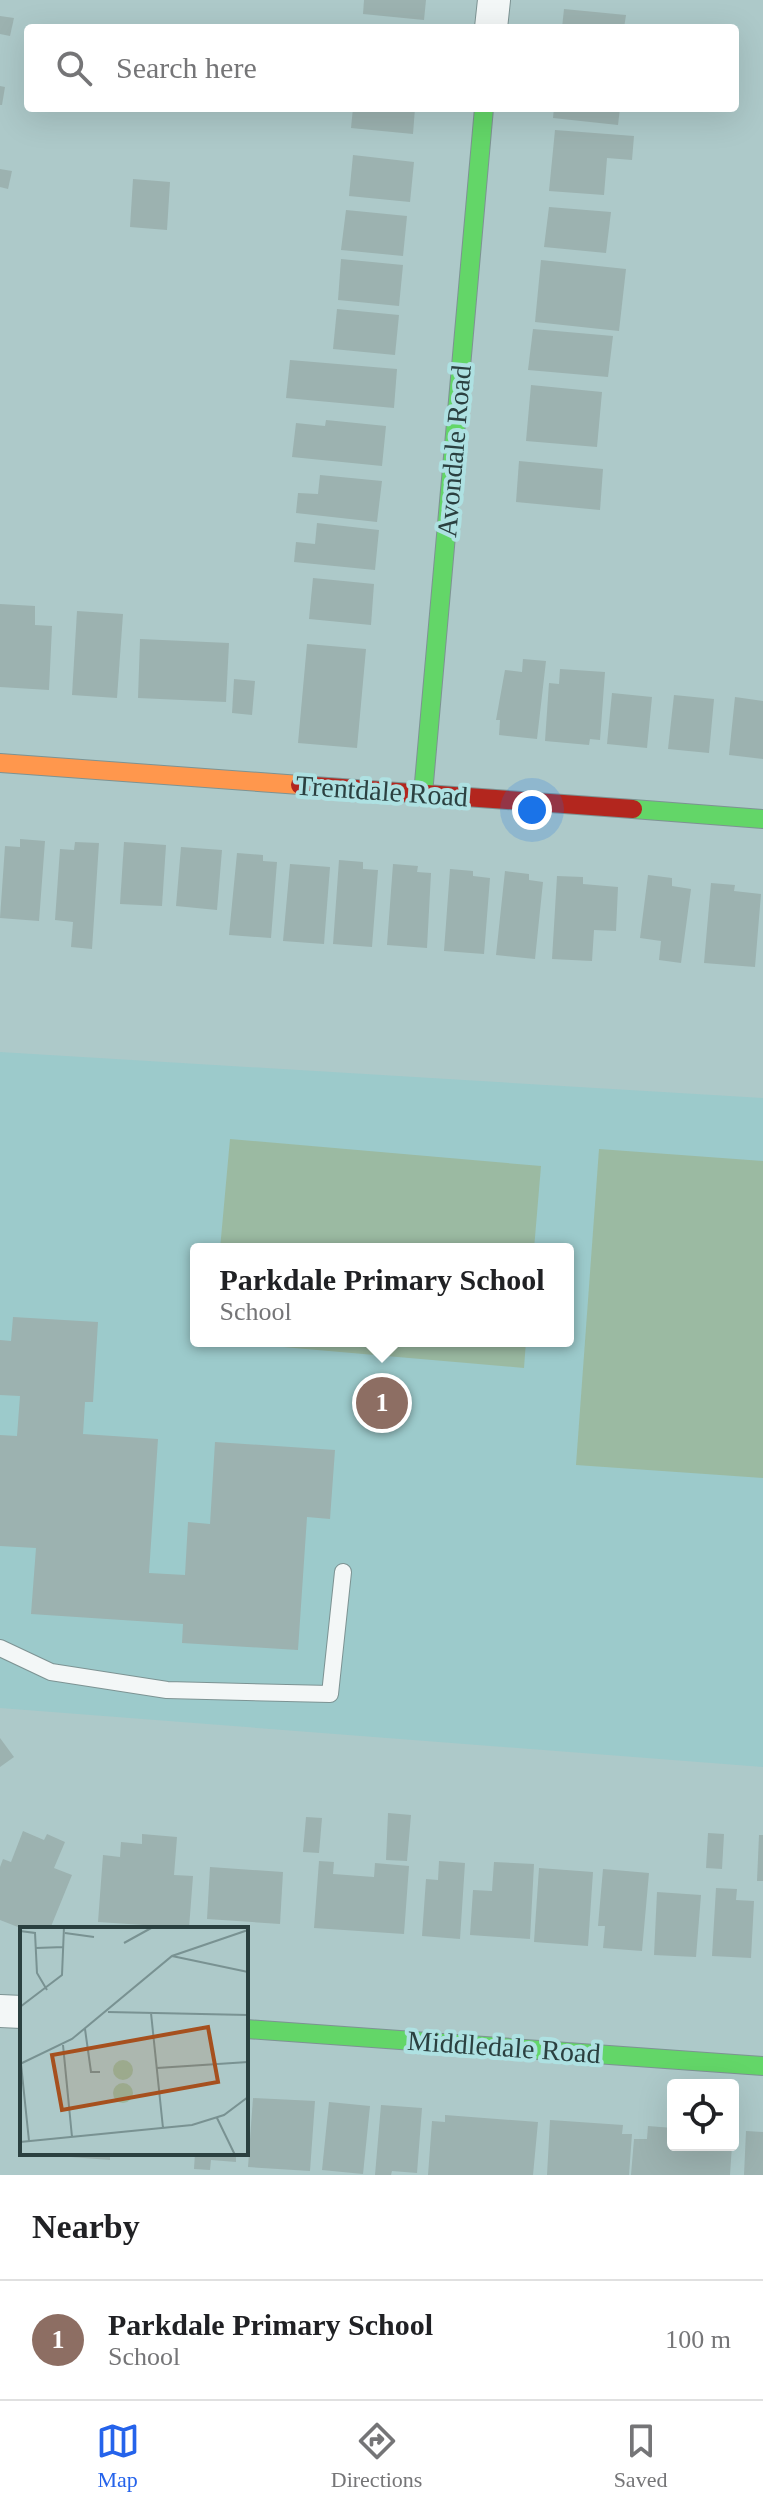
<!DOCTYPE html>
<style>
body{margin:0;font-family:Georgia,serif;background:#f6f6f6;color:#202124}
.controls{position:absolute;right:24px;bottom:24px;display:grid;overflow:hidden;border-radius:8px;box-shadow:0 8px 32px #0002}
.controls button{width:72px;height:72px;display:grid;place-items:center;padding:0;border:0;border-bottom:2px solid #e0e0e0;background:#fff;color:#202124;font:40px sans-serif}
.you{position:absolute;left:532px;top:810px;width:28px;height:28px;margin:-20px;border:6px solid #fff;border-radius:50%;background:#1a73e8;box-shadow:0 0 0 12px #1a73e833}
.badge{display:grid;place-items:center;width:52px;height:52px;border-radius:50%;background:#2563eb;color:#fff;font-size:26px;font-weight:700}
.pin{position:absolute;translate:-50% -50%;border:4px solid #fff;box-shadow:0 2px 8px #0006}
.popup{position:absolute;left:190px;top:1243px;width:384px;height:104px;box-sizing:border-box;display:grid;place-content:center;border-radius:8px;background:#fff;filter:drop-shadow(0 2px 6px #0005);font-size:26px;white-space:nowrap;color:#757577}
.popup b{font-size:30px;color:#202124}
.popup::after{content:'';position:absolute;left:50%;top:100%;margin-left:-16px;border:16px solid transparent;border-top-color:#fff}
.list{margin:0;padding:0;list-style:none}
h2{display:flex;justify-content:space-between;align-items:center;height:104px;margin:0;padding:0 32px;font-size:34px}
h2 small{font-size:26px;font-weight:400;color:#757577}
.list li{display:grid;grid-template-columns:52px 1fr auto;gap:24px;align-items:center;box-sizing:border-box;height:120px;padding:0 32px;border-top:2px solid #e0e0e0}
.list b{display:block;font-size:30px;white-space:nowrap}
.list p{margin:0;font-size:26px;white-space:nowrap;color:#757577}
.list em{font-size:26px;font-style:normal;color:#757577}
.icon{flex:none;width:44px;height:44px;fill:none;stroke:currentColor;stroke-width:2;stroke-linecap:round;stroke-linejoin:round}
.map{position:relative;flex:none;width:763px;height:2175px;overflow:hidden}
.search{position:absolute;background:#fff;box-shadow:0 8px 32px #0002;left:24px;right:24px;top:24px;height:88px;display:flex;align-items:center;gap:20px;box-sizing:border-box;padding:0 28px;border-radius:8px;color:#757577;font-size:30px}
.sheet{height:224px;background:#fff}
nav{display:flex;justify-content:space-around;align-items:center;box-sizing:border-box;height:112px;border-top:2px solid #e0e0e0;background:#fff;font-size:22px;color:#757577}
nav a{display:grid;justify-items:center;gap:4px}
nav .on{color:#2563eb}
.map>svg:first-child{display:block}
</style>
<div class="map">
<svg width="763" height="2175" viewBox="0 0 763 2175">
<rect width="100%" height="100%" fill="#adc9c9"/>
<!-- built -->
<path fill="#9ccacb" fill-rule="evenodd" d="M0 1052 763 1098V1767L0 1708ZM196 1249H568V1341H196Z"/>
<!-- grass -->
<g fill="#9bbaa2">
<polygon points="230,1139 541,1166 534,1249 220,1249"/>
<polygon points="599,1149 763,1161 763,1478 576,1465"/>
<polygon points="213,1341 526,1341 524,1368"/>
</g>
<!-- building -->
<g fill="#9cb2b0">
<polygon points="364,0 426,0 424,20 363,14"/>
<polygon points="564,9 626,15 624,28 562,28"/>
<polygon points="0,16 14,18 10,36 0,34"/>
<polygon points="0,86 5,87 2,105 0,105"/>
<polygon points="353,108 415,108 413,134 351,128"/>
<polygon points="554,108 620,108 618,125 553,118"/>
<polygon points="555,130 634,136 632,160 607,158 604,195 549,191"/>
<polygon points="353,155 414,162 410,202 349,196"/>
<polygon points="0,169 12,171 8,189 0,187"/>
<polygon points="133,179 170,182 167,230 130,227"/>
<polygon points="549,207 611,212 606,253 544,247"/>
<polygon points="346,210 407,216 403,256 341,250"/>
<polygon points="341,259 403,265 399,306 338,300"/>
<polygon points="541,260 626,269 619,331 535,322"/>
<polygon points="337,309 399,315 395,355 333,349"/>
<polygon points="533,329 613,336 608,377 528,370"/>
<polygon points="290,360 397,369 394,408 286,398"/>
<polygon points="531,385 602,392 597,447 526,441"/>
<polygon points="326,420 386,426 382,466 292,457 296,423 325,426"/>
<polygon points="519,461 603,469 600,510 516,502"/>
<polygon points="320,475 382,481 377,522 296,513 298,493 318,494"/>
<polygon points="317,523 379,530 375,570 294,562 296,542 315,544"/>
<polygon points="313,578 374,584 371,625 309,619"/>
<polygon points="0,604 35,606 35,625 52,626 49,690 0,687"/>
<polygon points="77,611 123,614 117,698 72,695"/>
<polygon points="140,639 229,643 226,702 138,698"/>
<polygon points="307,644 366,649 357,748 298,743"/>
<polygon points="523,659 546,661 537,739 499,735 500,720 496,720 505,670 522,672"/>
<polygon points="560,669 605,672 600,740 590,739 589,745 545,741 549,683 559,684"/>
<polygon points="234,679 255,681 252,715 232,713"/>
<polygon points="612,693 652,697 647,748 607,744"/>
<polygon points="674,695 714,699 709,753 668,749"/>
<polygon points="735,697 763,701 763,759 729,755"/>
<polygon points="20,839 45,841 39,921 0,918 5,846 20,847"/>
<polygon points="75,842 99,843 92,949 71,947 73,922 55,920 60,849 74,850"/>
<polygon points="124,842 166,845 162,906 120,904"/>
<polygon points="181,847 222,850 217,910 176,906"/>
<polygon points="237,853 263,855 263,861 277,862 271,938 229,935"/>
<polygon points="339,860 363,862 363,869 378,870 372,947 333,944"/>
<polygon points="290,864 330,867 324,944 283,941"/>
<polygon points="393,864 418,866 417,872 431,873 427,948 387,945"/>
<polygon points="450,869 473,871 473,876 490,878 484,954 444,951"/>
<polygon points="505,871 529,874 529,880 543,882 535,959 496,955"/>
<polygon points="648,875 672,878 672,886 691,889 681,963 659,960 661,941 640,938"/>
<polygon points="557,876 583,877 583,884 618,887 616,931 594,930 592,961 552,959"/>
<polygon points="711,883 735,885 734,891 761,894 755,967 704,963"/>
<polygon points="13,1317 98,1322 93,1402 85,1402 83,1434 158,1439 149,1573 185,1575 188,1522 210,1524 215,1442 335,1450 330,1519 307,1517 298,1650 182,1643 183,1624 31,1614 36,1548 0,1546 0,1435 17,1436 20,1396 0,1395 0,1340 11,1341"/>
<polygon points="0,1738 14,1757 0,1767"/>
<polygon points="388,1813 411,1815 407,1861 386,1860"/>
<polygon points="306,1817 322,1818 319,1853 303,1852"/>
<polygon points="23,1831 44,1840 47,1834 65,1842 54,1868 72,1875 50,1929 23,1929 0,1920 0,1867 3,1859 11,1862"/>
<polygon points="708,1833 724,1834 722,1869 706,1868"/>
<polygon points="142,1834 177,1837 174,1875 193,1876 189,1928 98,1922 103,1855 120,1857 121,1842 142,1844"/>
<polygon points="759,1835 763,1835 763,1881 757,1881"/>
<polygon points="319,1861 334,1862 333,1874 374,1877 375,1863 409,1866 404,1934 314,1928"/>
<polygon points="439,1861 465,1863 460,1939 422,1936 426,1879 438,1880"/>
<polygon points="494,1862 534,1864 530,1939 470,1935 473,1890 492,1891"/>
<polygon points="210,1867 283,1872 280,1924 207,1919"/>
<polygon points="539,1868 593,1872 588,1946 534,1942"/>
<polygon points="603,1869 649,1873 642,1951 603,1948 605,1926 598,1926"/>
<polygon points="716,1888 737,1889 736,1900 754,1901 751,1958 712,1956"/>
<polygon points="657,1892 701,1895 696,1957 654,1955"/>
<polygon points="253,2098 315,2101 310,2171 248,2167"/>
<polygon points="329,2102 370,2106 363,2174 322,2170"/>
<polygon points="381,2105 422,2108 417,2173 392,2171 391,2175 375,2175"/>
<polygon points="445,2115 538,2122 533,2175 428,2175 432,2121 445,2122"/>
<polygon points="550,2120 623,2125 622,2134 632,2134 629,2175 547,2175"/>
<polygon points="648,2126 673,2128 673,2145 732,2145 730,2175 631,2175 634,2139 647,2139"/>
<polygon points="746,2131 763,2132 763,2175 744,2175"/>
<polygon points="57,2153 110,2153 110,2160 57,2156"/>
<polygon points="195,2153 236,2153 236,2162 211,2160 210,2170 194,2169"/>
</g>
<g fill="none" stroke-linecap="round" stroke-linejoin="round">
<defs>
<polyline id="lane" points="0,1648 51,1672 167,1690 330,1694 343,1572"/>
<g id="street">
<polyline points="491,28 494,0"/>
<polyline points="0,2011 22,2012"/>
</g>
<g id="fast">
<polyline points="423,794 484,108"/>
<polyline points="633,809 763,819"/>
<polyline points="246,2029 763,2066"/>
</g>
<polyline id="slow" points="0,763 300,785"/>
<polyline id="jam" points="300,785 633,809"/>
</defs>
<!-- lane casing -->
<use href="#lane" stroke="#7d9393" stroke-width="18"/>
<!-- street casing -->
<use href="#street" stroke="#7d9393" stroke-width="34"/>
<!-- fast casing -->
<use href="#fast" stroke="#7d9393" stroke-width="20"/>
<!-- slow casing -->
<use href="#slow" stroke="#7d9393" stroke-width="20"/>
<!-- jam casing -->
<use href="#jam" stroke="#7d9393" stroke-width="20"/>
<!-- lane -->
<use href="#lane" stroke="#f3f7f7" stroke-width="16"/>
<!-- street -->
<use href="#street" stroke="#f3f7f7" stroke-width="32"/>
<!-- fast -->
<use href="#fast" stroke="#63d668" stroke-width="18"/>
<!-- slow -->
<use href="#slow" stroke="#ff974d" stroke-width="18"/>
<!-- jam -->
<use href="#jam" stroke="#b3261e" stroke-width="18"/>
</g>
<g text-anchor="middle" dominant-baseline="central" stroke-width="8" stroke-linejoin="round" paint-order="stroke">
<!-- street labels -->
<g font-size="28" fill="#2b4040" stroke="#aee1e2">
<text transform="translate(454 451) rotate(-85)">Avondale Road</text>
<text transform="translate(382 791) rotate(4)">Trentdale Road</text>
<text transform="translate(504 2047) rotate(4)">Middledale Road</text>
</g>
</g>
<!-- overview -->
<g transform="translate(20 1927)">
<rect width="228" height="228" fill="#adc9c9"/>
<path d="M93 143a10 10 0 1 1 20 0a10 10 0 1 1-20 0ZM93 166a10 10 0 1 1 20 0a10 10 0 1 1-20 0Z" fill="#9bbaa2"/>
<path fill="none" stroke="#799292" stroke-width="2" d="M0 4 15 6 17 46 27 63M45 6 74 10M104 16 133 0M16 21 44 20M152 29 228 45M0 80 42 48 44 0M88 85 228 88M131 86 143 201M65 102 71 145H80M43 118 52 210M0 137 52 112 152 29 228 3M1 137 9 214M137 141 228 135M197 191 215 228M0 215 172 198 204 188 228 170"/>
<path fill="#a6501e" fill-opacity="0.15" stroke="#a6501e" stroke-width="4" d="M188 100 198 155 42 183 32 128Z"/>
<rect width="228" height="228" fill="none" stroke="#2b4040" stroke-width="4"/>
</g>
</svg>
<div class="controls">
<button><svg class="icon" aria-label="locate" viewBox="0 0 24 24"><circle cx="12" cy="12" r="6"/><path d="M12 2v4M12 18v4M2 12h4M18 12h4"/></svg></button>
</div>
<div class="you"></div>
<div class="pin badge" style="left:382px;top:1403px;background:#8d6e63">1</div>
<div class="popup"><b>Parkdale Primary School</b>School</div>
<div class="search"><svg class="icon" aria-label="search" viewBox="0 0 24 24"><circle cx="10" cy="10" r="6"/><path d="M15 15l6 6"/></svg>Search here</div>
</div>
<section class="sheet">
<h2>Nearby<small></small></h2>
<ul class="list">
<li><span class="badge" style="background:#8d6e63">1</span><div><b>Parkdale Primary School</b><p>School</p></div><em>100 m</em></li>
</ul>
</section>
<nav>
<a class="on"><svg class="icon" aria-label="map" viewBox="0 0 24 24"><path d="M3 6l6-2 6 2 6-2v14l-6 2-6-2-6 2zM9 4v14M15 6v14"/></svg>Map</a>
<a><svg class="icon" aria-label="directions" viewBox="0 0 24 24"><path d="M12 3l9 9-9 9-9-9zM9 14v-3h6M13 9l2 2-2 2"/></svg>Directions</a>
<a><svg class="icon" aria-label="saved" viewBox="0 0 24 24"><path d="M7 4h10v16l-5-4-5 4z"/></svg>Saved</a>
</nav>
